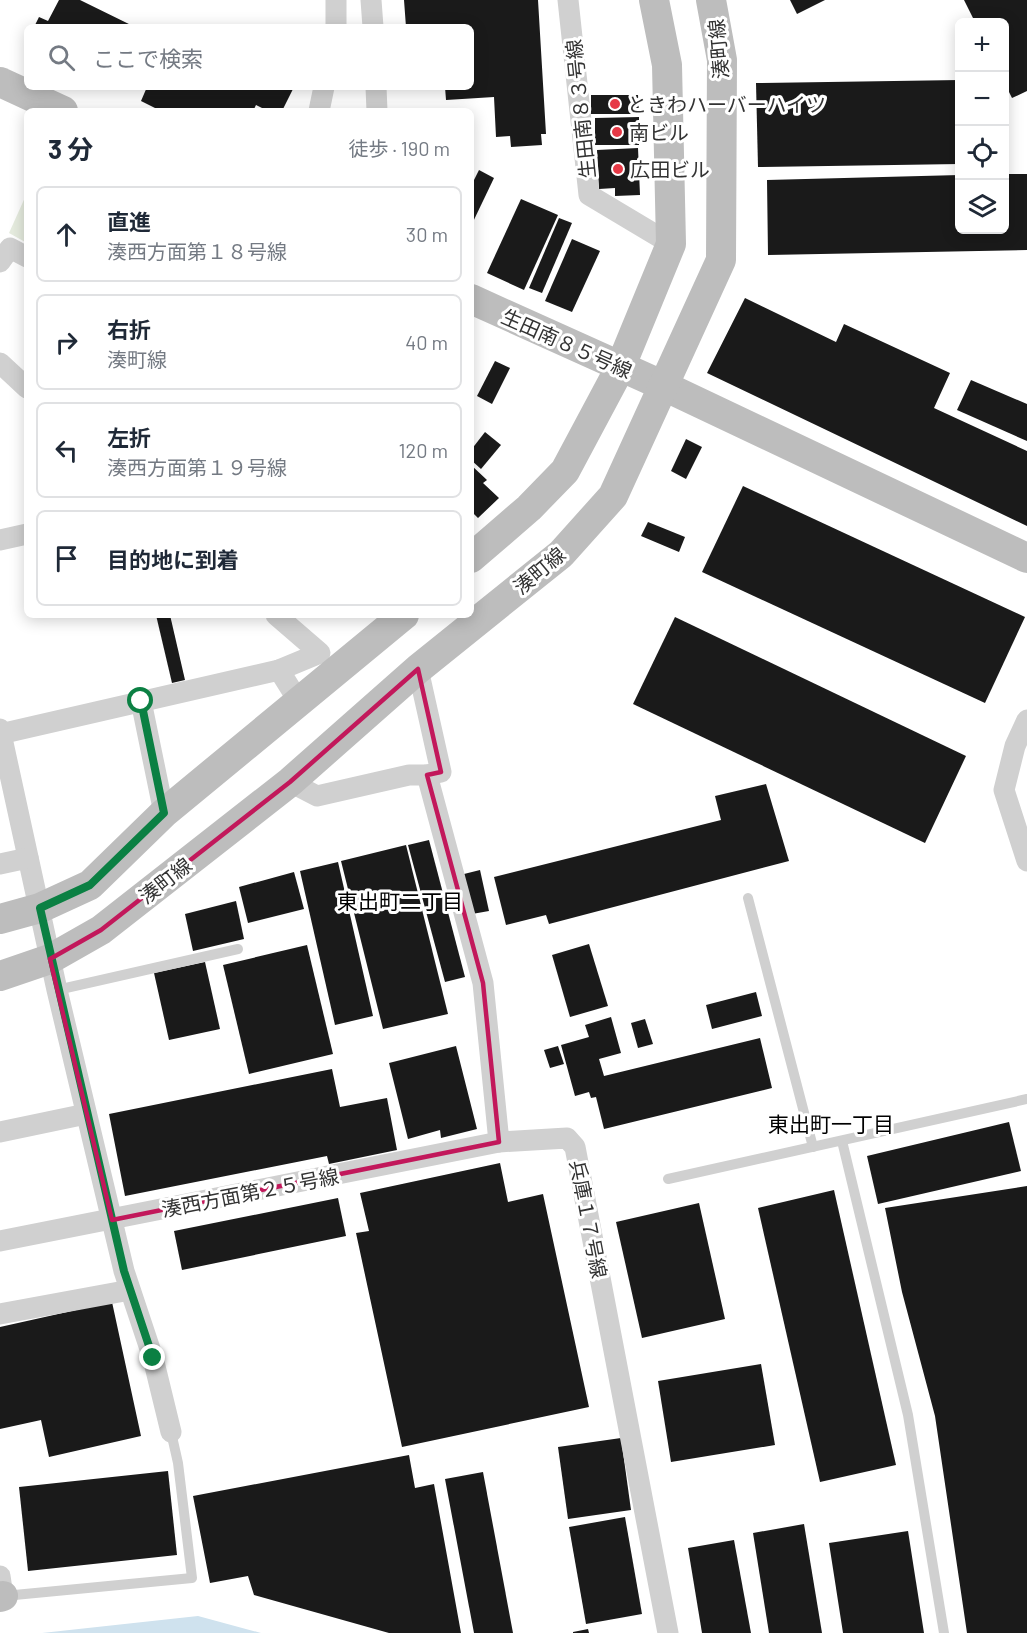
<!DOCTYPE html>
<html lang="ja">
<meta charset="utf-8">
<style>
body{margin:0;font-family:Barlow,"Noto Sans JP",sans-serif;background:#f6f6f7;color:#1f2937}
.controls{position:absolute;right:18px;top:18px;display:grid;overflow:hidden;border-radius:9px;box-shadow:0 3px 15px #0003}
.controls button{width:54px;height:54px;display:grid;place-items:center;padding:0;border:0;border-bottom:2px solid #e0e1e3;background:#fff;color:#1f2937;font:30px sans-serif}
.stop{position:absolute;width:18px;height:18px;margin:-14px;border:4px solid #0b8043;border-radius:50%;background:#fff}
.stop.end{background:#0b8043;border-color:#fff;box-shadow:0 2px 6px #0008}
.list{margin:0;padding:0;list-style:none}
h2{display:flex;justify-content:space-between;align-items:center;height:78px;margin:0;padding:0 24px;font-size:26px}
h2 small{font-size:20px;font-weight:400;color:#747a83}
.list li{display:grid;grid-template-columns:39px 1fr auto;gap:18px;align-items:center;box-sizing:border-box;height:96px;margin:0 12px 12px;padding:0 12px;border:2px solid #e0e1e3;border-radius:9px}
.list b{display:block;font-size:22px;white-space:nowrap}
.list p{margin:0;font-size:20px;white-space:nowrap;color:#747a83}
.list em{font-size:20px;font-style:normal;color:#747a83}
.icon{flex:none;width:33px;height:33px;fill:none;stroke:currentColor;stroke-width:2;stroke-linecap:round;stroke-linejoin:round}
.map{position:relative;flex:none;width:1027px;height:1633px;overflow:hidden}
.search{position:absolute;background:#fff;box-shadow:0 3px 15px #0003;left:24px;top:24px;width:450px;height:66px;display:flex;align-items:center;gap:15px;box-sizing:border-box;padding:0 21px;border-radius:9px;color:#747a83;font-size:22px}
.panel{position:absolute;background:#fff;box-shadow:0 3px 15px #0003;left:24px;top:108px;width:450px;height:510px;border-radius:9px}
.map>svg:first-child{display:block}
</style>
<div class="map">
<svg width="1027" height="1633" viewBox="0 0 1027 1633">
<rect width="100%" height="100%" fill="#fff"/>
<!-- green -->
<polygon fill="#e6ecdf" points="27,193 27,243 9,233"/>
<!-- water -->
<polygon fill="#cfe2ee" points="198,1616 261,1633 42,1633"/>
<!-- building -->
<g fill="#1a1a1a">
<polygon points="59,0 80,0 135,27 34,27 39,17 48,21"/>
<polygon points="404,0 538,0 546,134 541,134 542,145 511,147 510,136 496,137 494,97 446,100 445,87 471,87 471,27 406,27"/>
<polygon points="790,0 825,0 797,14"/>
<polygon points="964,0 1027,0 1027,91 1012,98 1004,82 1004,22 975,22"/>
<polygon points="960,80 960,164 758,167 756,83"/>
<polygon points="147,87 294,87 282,111 268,111 256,105 253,111 161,111 141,101"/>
<polygon points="591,95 638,95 639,114 591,114"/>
<polygon points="639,117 639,145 595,145 595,118"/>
<polygon points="638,148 640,195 615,196 615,188 599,189 597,150"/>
<polygon points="479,170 494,178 471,226 471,186"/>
<polygon points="1004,174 1027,174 1027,250 768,255 767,180 960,175 960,230 1004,230"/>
<polygon points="521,199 558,215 524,290 487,273"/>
<polygon points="559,218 572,223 542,293 529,288"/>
<polygon points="572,239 600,251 572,312 545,301"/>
<polygon points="745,298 836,342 844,324 950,373 934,408 1027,451 1027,526 707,373"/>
<polygon points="495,361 510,368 492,404 477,396"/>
<polygon points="971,380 1027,404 1027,441 957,410"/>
<polygon points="485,432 501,445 481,469 471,460 471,450"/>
<polygon points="686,439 702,447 686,479 671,471"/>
<polygon points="471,465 487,480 483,483 499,498 478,518 471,511"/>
<polygon points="743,486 1025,617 985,703 702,572"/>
<polygon points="648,522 685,537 679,552 641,536"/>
<polygon points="156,615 170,615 185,680 172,683"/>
<polygon points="675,617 966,756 925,843 633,704"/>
<polygon points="766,784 789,861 549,924 546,915 506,925 494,877 721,820 715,796"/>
<polygon points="429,840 465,977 445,982 408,845"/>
<polygon points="406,845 448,1014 383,1029 341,861"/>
<polygon points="338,862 373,1016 335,1025 300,871"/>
<polygon points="480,870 489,911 472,914 464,874"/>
<polygon points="294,872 304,909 248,923 239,887"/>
<polygon points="236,901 244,939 193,951 185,914"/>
<polygon points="589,944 608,1006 570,1017 552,955"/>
<polygon points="307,945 333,1054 249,1074 223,965"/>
<polygon points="205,962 220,1029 169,1040 154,973"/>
<polygon points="756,992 762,1016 712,1029 706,1005"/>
<polygon points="611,1017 621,1053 599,1059 604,1076 760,1038 772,1088 604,1129 596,1097 591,1098 589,1092 575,1096 561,1045 589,1037 585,1025"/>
<polygon points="645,1019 653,1044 638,1048 631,1023"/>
<polygon points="456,1046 477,1129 441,1138 440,1130 408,1139 389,1063"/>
<polygon points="558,1046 564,1064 550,1068 544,1050"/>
<polygon points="332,1069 340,1107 387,1098 397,1150 329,1164 327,1156 125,1196 109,1114"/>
<polygon points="1009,1122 1021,1171 878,1204 867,1156"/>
<polygon points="500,1163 508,1202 543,1194 589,1407 402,1447 356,1233 369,1231 360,1193"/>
<polygon points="1027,1186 1027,1633 967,1633 935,1416 902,1292 885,1208"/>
<polygon points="834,1190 896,1465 820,1482 758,1208"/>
<polygon points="338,1198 346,1236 182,1270 174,1231"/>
<polygon points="699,1203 725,1319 642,1338 616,1222"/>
<polygon points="112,1302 141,1436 49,1457 41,1420 0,1429 0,1327"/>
<polygon points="761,1364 775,1445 671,1462 658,1381"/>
<polygon points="621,1438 631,1510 568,1519 558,1447"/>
<polygon points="409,1455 415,1488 434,1484 461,1633 389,1633 254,1595 248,1576 210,1583 193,1496"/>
<polygon points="168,1471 177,1555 28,1571 19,1487"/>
<polygon points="483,1472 513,1633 474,1633 445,1479"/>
<polygon points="625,1517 642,1614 586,1624 569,1527"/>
<polygon points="804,1524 822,1633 769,1633 753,1533"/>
<polygon points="908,1531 924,1633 843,1633 829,1543"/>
<polygon points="734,1540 751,1633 702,1633 688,1548"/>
<polygon points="588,1629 589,1633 573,1633 573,1632"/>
</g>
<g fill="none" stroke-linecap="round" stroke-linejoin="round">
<!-- lane -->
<g stroke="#d0d0d0" stroke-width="10">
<polyline points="748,898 813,1147"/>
<polyline points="57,990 238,949"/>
<polyline points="842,1141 908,1415 944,1633"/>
<polyline points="668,1179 1027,1099"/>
<polyline points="4,1596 192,1578 178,1463 171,1432"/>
</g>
<!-- street -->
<g stroke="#d0d0d0" stroke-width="21">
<polyline points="336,0 336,27"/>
<polyline points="371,0 373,27"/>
<polyline points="568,0 589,195 671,244"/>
<polyline points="376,87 377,111"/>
<polyline points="319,111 324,87"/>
<polyline points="0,262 10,248 27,257"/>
<polyline points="0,363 27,388"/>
<polyline points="0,540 27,534"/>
<polyline points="276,615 320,653 279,670"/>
<polyline points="141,701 164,813"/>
<polyline points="1027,720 1015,746 1004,790 1027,861"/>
<polyline points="0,729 57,990 124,1271 153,1358 171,1432"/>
<polyline points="0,734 279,670 299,702"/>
<polyline points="427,775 483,983 499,1142"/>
<polyline points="290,782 317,796 409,775 427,775 441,772 418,669"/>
<polyline points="0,864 28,858"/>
<polyline points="0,1132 86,1114"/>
<polyline points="0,1241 499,1142 567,1138 575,1147 668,1633"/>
<polyline points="0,1314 130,1290"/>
<polyline points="0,1576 3,1596"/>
</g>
<!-- secondary -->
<g stroke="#bdbdbd" stroke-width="30">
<polyline points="0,82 63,111"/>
<polyline points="471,299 664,386 1027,558"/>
<polyline points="471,558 529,508 565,471 620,368 671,244 667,65 654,0"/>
<polyline points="0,919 40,908 90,885 164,813 404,615"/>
<polyline points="0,976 50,959 101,930 290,782 418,669 561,554 613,496 721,260 722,60 711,0"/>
<polyline points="0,1597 3,1596"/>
</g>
</g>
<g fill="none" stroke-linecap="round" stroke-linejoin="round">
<!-- route -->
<polyline stroke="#0b8043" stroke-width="8" points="141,701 164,813 90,885 40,908 124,1271 153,1358"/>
</g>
<!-- marked area -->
<path fill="none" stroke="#c2185b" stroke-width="4.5" stroke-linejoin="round" d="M418 669 441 772 427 775 483 983 499 1142 112 1220 50 959 101 930 290 782Z"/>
<!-- markers -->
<g fill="#e63946" stroke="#fff" stroke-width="2">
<circle cx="615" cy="104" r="6"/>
<circle cx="617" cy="132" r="6"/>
<circle cx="618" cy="169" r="6"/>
</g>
<g text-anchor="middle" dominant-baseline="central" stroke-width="6" stroke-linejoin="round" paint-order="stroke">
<!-- street labels -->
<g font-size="20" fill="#333" stroke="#fff">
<text transform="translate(718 49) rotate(-95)">湊町線</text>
<text transform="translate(580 109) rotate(-96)">生田南８３号線</text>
<text transform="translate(567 343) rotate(24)">生田南８５号線</text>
<text transform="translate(539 570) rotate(-40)">湊町線</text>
<text transform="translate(165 880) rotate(-38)">湊町線</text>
<text transform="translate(250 1192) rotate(-11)">湊西方面第２５号線</text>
<text transform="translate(589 1219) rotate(79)">兵庫１７号線</text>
</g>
<!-- poi labels -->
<g font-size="20" fill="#333" stroke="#fff" text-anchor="start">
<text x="627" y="104">ときわハーバーハイツ</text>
<text x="629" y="132">南ビル</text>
<text x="630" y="169">広田ビル</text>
</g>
<!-- neighbourhood labels -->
<g font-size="21" fill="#000" stroke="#fff">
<text x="400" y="900">東出町二丁目</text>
<text x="831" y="1123">東出町一丁目</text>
</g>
</g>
</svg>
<div class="controls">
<button>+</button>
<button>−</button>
<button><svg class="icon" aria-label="locate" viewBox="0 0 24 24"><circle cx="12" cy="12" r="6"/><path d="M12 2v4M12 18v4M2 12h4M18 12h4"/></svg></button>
<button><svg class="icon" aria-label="layers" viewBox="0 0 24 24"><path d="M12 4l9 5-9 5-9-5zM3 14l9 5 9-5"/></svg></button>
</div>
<div class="stop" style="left:141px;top:701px"></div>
<div class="stop end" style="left:153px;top:1358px"></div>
<div class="search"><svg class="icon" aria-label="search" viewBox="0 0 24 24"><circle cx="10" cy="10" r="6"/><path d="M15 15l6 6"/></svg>ここで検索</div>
<section class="panel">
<h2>3 分<small>徒歩 · 190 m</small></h2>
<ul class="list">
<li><svg class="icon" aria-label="ahead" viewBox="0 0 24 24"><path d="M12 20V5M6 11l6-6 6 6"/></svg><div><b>直進</b><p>湊西方面第１８号線</p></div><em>30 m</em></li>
<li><svg class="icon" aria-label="right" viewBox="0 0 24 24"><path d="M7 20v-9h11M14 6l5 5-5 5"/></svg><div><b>右折</b><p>湊町線</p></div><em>40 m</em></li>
<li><svg class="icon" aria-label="left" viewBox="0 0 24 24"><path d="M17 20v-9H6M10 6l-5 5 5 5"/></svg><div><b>左折</b><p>湊西方面第１９号線</p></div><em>120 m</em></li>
<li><svg class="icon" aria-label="arrive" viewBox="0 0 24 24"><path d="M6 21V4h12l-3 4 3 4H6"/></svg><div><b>目的地に到着</b></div></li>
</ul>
</section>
</div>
